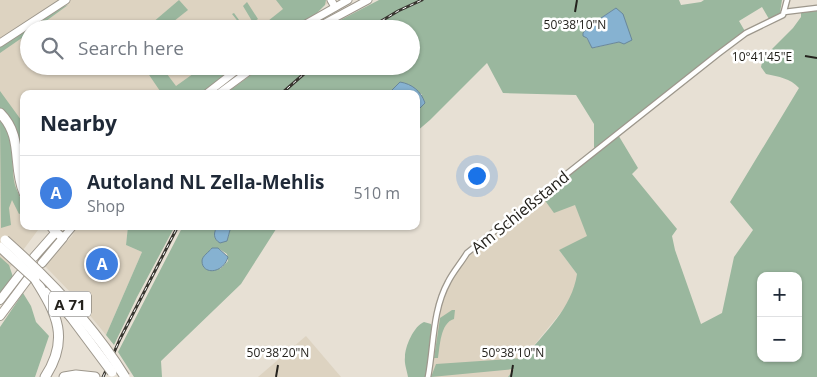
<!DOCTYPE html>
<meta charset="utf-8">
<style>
body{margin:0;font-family:"Open Sans",sans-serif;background:#f6f6f7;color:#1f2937}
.controls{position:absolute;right:15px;bottom:15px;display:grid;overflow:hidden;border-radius:10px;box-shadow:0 1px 4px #0004}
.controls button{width:45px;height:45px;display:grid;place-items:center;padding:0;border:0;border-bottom:1px solid #e0e1e3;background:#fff;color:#1f2937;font:25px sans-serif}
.you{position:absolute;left:476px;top:175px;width:18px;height:18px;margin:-12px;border:4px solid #fff;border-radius:50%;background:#1a73e8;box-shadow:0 0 0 8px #1a73e833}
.badge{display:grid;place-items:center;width:32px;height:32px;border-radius:50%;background:#7c3aed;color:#fff;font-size:16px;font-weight:700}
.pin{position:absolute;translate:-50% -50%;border:2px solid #fff;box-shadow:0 1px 5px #0006}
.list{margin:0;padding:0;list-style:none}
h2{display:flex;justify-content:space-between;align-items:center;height:65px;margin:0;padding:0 20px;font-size:21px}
h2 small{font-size:16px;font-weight:400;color:#747a83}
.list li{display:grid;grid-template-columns:32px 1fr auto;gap:15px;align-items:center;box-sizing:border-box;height:75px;padding:0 20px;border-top:1px solid #e0e1e3}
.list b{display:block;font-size:19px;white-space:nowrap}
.list p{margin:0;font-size:16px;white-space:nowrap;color:#747a83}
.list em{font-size:16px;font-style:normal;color:#747a83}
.icon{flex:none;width:28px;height:28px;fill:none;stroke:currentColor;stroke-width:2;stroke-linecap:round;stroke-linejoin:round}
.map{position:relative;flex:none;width:817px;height:377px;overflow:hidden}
.search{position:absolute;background:#fff;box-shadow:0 1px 4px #0004;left:20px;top:20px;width:400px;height:55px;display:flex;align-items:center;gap:12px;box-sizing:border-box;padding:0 18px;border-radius:28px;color:#747a83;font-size:19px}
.panel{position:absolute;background:#fff;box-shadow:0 1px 4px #0004;left:20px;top:90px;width:400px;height:140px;border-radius:10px}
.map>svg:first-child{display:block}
</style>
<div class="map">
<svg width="817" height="377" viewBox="0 0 817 377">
<rect width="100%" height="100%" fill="#e7e0d4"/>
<!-- built -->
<g fill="#ddd3c1">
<polygon points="0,0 335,0 276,29 29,29 29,66 214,66 175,94 24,94 24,226 41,226 0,281"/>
<polygon points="541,195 575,204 588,237 559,250 577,274 575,287 567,305 508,377 428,377 436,319 447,282 467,253"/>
<polygon points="77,226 128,226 126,245 142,252 106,335 74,296 45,266 72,236"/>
<polygon points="306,336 341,377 258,377"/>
</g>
<!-- green -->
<g fill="#9ab79e" fill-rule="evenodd">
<polygon points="179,0 188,10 164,29 145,29"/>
<polygon points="276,0 326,0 325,5 317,13 292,29 258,29 283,9"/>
<path d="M379 0H679L681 5 701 2 704 0H782L780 13 769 19 762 7 739 21 746 33 617 133 638 168 632 174 677 229 672 236 675 250 701 324 722 313 734 257 753 230 730 202 799 88C790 78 779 77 766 74L761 67 763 58 793 28 801 17V12L817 11V377H508L514 369 431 377 436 364 524 358C545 332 572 308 577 274L559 250 587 236 575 205 554 213 541 195 601 145 594 148V124L576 95 503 93 487 63 430 120 416 132V109L420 108 422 94 391 90 388 94H225L263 66H411V29H323ZM616 8 619 42 593 48 583 33 589 26ZM761 276H798V358H761Z"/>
<polygon points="247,2 258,19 244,29 232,14 234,13 244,27 252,21 243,6"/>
<polygon points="68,5 35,29 29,29 29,33 0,53 0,46 62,7"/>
<polygon points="143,66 161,66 176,86 204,66 239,66 202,94 157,94 160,91"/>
<path d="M0 91 24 124V181C20 152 23 130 0 108Z"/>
<path d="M0 121C17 138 10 164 15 185 18 194 24 203 24 212L19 214 12 200 9 208 11 225 1 228Z"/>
<polygon points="128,226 175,226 137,297 114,345 106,335 142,252 126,245"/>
<path d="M183 226H218L215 230 227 241 230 230 229 226H278L241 284 161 361 162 377H134L118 352ZM212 248H218L227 254 228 261 220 269 210 250Z"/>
<polygon points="0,257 9,265 13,277 0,294"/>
<polygon points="23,293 31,306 36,322 49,336 35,377 0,377 0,327"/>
<path d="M452 310H455L454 319C440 323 440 347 438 358H434L440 318Z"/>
<path d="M424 322 431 324 434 334 428 377H408C407 370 404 364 405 357 405 346 414 326 424 322Z"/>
</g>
<!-- water -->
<g fill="#86b2d1" stroke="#69879b">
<polygon points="616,8 623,14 632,40 624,44 619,42 592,48 587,38 583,36 583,33 589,26"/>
<path d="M400 82C412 84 421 91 425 103L420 108 416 109V94H388Z"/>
<path d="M218 226H229L230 230 227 241 220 243C213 239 213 232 218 226Z"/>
<path d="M212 248H218L228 257C223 274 202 275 202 261 202 256 209 252 212 248Z"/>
</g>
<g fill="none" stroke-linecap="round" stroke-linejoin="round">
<defs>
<g id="street">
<polyline points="784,12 817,8"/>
<path d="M428 377C434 346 432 311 448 282 453 272 461 263 467 253L718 54 746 33 783 15 787 0"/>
</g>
<g id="secondary">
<polyline points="331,0 335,7"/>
<polyline points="297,29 348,0"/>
<polyline points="314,29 368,0"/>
<polyline points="0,43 66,0"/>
<polyline points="206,94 242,66"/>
<polyline points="218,94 256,66"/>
<polyline points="63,238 73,226"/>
</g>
<g id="primary">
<polyline points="34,257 56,232 63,238 42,263"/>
<polyline points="0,300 20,274"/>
<polyline points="0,316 27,280"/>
</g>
<g id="highway">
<path d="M0 113C24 137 12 165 24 193"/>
<polyline points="51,226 56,232"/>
<path d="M35 279C57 314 70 339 45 377"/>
<polyline points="48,292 71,317"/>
<polyline points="64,377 76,375 95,377"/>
</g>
</defs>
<!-- street casing -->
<use href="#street" stroke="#9d978c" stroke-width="7"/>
<!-- secondary casing -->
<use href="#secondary" stroke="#9d978c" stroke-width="9"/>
<!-- primary casing -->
<use href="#primary" stroke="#9d978c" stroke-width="10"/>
<!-- highway casing -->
<use href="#highway" stroke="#9d978c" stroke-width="11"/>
<!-- street -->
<use href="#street" stroke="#fff" stroke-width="4.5"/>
<!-- secondary -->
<use href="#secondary" stroke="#fff" stroke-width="7"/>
<!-- primary -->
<use href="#primary" stroke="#fff" stroke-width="8"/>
<!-- highway -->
<use href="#highway" stroke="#fff" stroke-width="9"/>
<defs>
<g id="rail">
<polyline points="368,29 398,11 422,0"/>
<polyline points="281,94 313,66"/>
<polyline points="103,377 120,339 178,226"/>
</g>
</defs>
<!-- rail casing -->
<use href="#rail" stroke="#383630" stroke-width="3"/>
<!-- rail -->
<use href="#rail" stroke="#fff" stroke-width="1" stroke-dasharray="4" stroke-linecap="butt"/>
<defs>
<g id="highway-bridge">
<path d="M5 240C51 281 93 325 125 377"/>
<polyline points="0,247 35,279"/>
<polyline points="71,317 112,372"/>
</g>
</defs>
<!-- highway-bridge casing -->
<use href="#highway-bridge" stroke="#9d978c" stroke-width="11" stroke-linecap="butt"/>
<!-- highway-bridge -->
<use href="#highway-bridge" stroke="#fff" stroke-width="9"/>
</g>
<!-- ticks -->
<path fill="none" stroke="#24221d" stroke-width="2" d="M575 12 577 0M805 56 817 58M276 377 278 365M511 377 513 365"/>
<g text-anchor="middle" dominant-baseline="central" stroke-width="5" stroke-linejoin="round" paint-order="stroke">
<!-- shield labels -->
<rect fill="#fff" stroke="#666461" stroke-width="1" x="49" y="291.5" width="42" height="25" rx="4"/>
<g font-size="15" font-weight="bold" fill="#24221d">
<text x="70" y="304">A 71</text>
</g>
<!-- street labels -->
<g font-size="16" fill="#24221d" stroke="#fff">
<text transform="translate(520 212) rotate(-39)">Am Schießstand</text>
</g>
</g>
<g font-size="12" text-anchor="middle" fill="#24221d" stroke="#fff" stroke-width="5" stroke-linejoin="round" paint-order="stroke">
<text x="575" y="29">50°38'10"N</text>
<text x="762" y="61">10°41'45"E</text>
<text x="278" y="357">50°38'20"N</text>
<text x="513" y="357">50°38'10"N</text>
</g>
</svg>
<div class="controls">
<button>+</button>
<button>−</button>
</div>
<div class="you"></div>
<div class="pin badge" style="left:102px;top:264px;background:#3f7fe0">A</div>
<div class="search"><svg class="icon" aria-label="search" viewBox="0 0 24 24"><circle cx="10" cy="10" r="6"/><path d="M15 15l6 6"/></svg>Search here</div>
<section class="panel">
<h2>Nearby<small></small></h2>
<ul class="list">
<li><span class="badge" style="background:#3f7fe0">A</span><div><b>Autoland NL Zella-Mehlis</b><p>Shop</p></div><em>510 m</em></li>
</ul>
</section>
</div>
